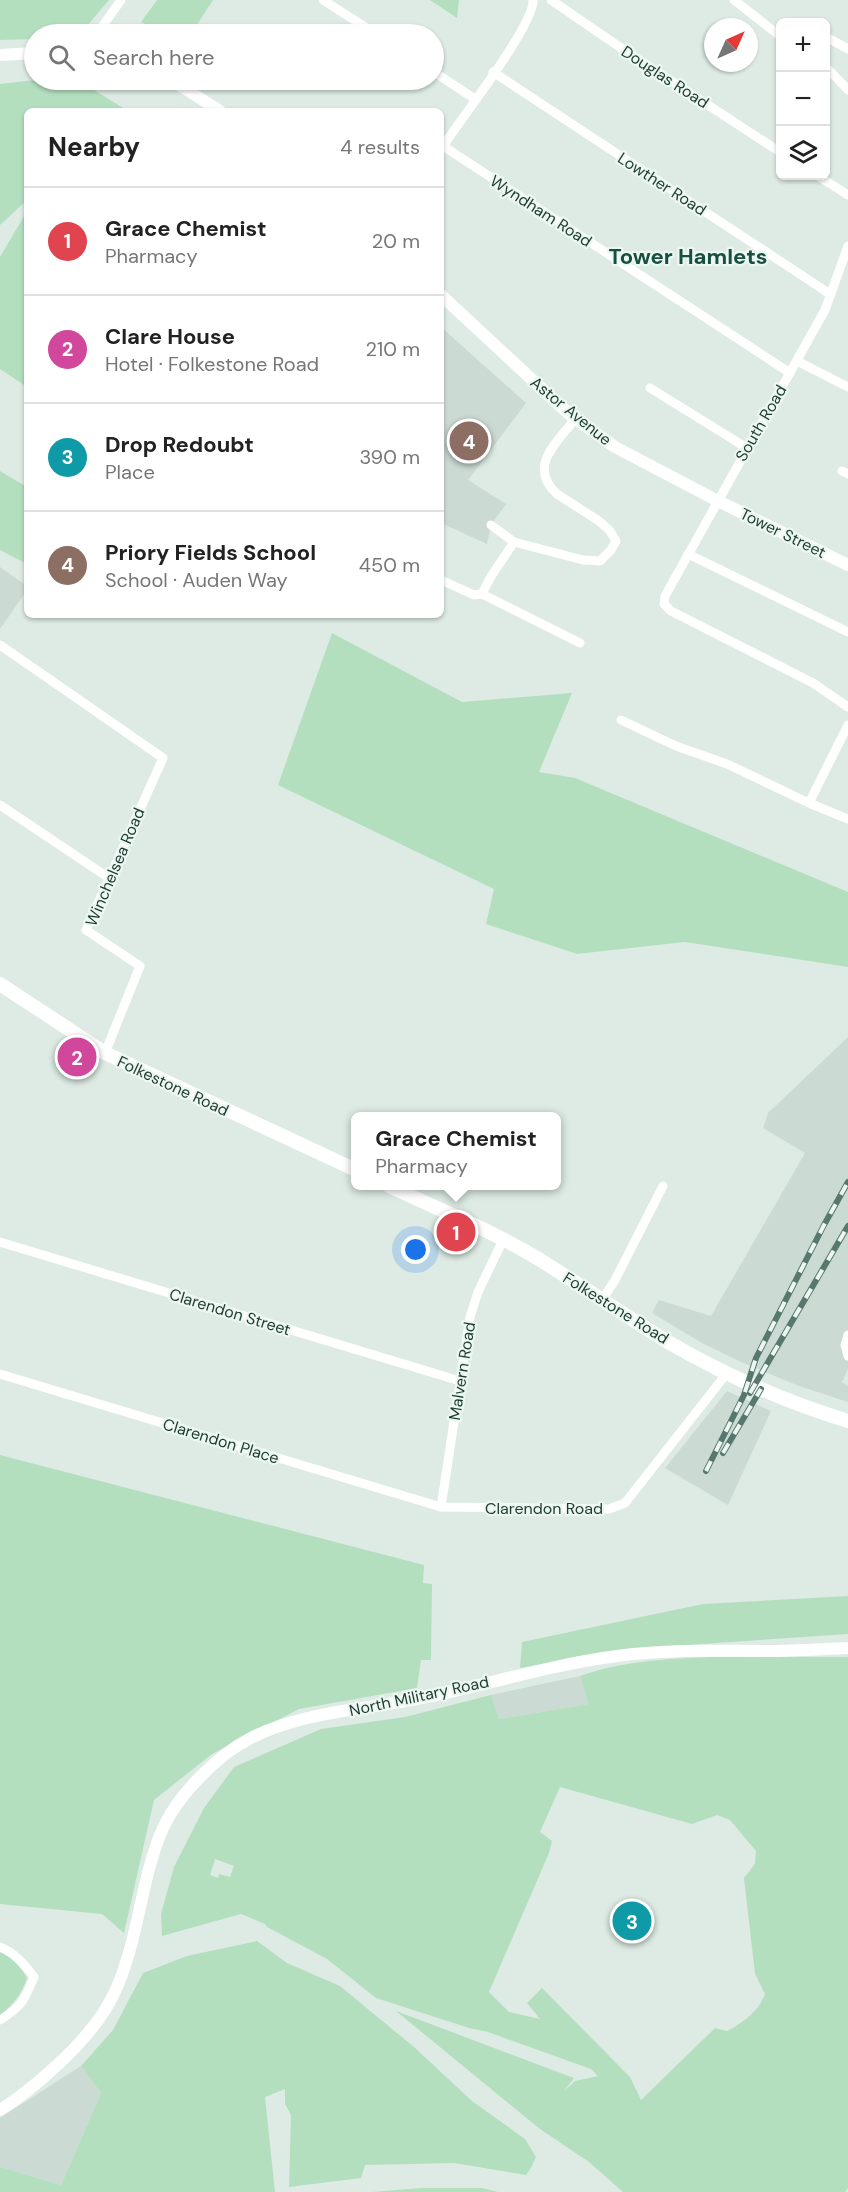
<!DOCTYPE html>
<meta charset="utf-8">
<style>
body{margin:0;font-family:"DM Sans",sans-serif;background:#f2f2f2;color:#222}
.controls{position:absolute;right:18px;top:18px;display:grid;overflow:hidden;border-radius:9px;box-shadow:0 2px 4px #0004}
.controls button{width:54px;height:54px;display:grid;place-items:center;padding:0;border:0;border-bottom:2px solid #e0e0e0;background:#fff;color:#222;font:30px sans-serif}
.compass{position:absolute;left:704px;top:18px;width:54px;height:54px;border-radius:50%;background:#fff;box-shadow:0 2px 4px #0004;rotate:45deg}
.you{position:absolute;left:416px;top:1250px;width:21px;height:21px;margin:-15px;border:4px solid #fff;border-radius:50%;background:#1a73e8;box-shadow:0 0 0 9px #1a73e833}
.badge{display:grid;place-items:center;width:39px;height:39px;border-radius:50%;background:#7c3aed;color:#fff;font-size:20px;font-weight:700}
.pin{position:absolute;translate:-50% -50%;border:3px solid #fff;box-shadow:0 2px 6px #0006}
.popup{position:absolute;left:351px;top:1112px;width:210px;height:78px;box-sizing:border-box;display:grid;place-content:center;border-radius:9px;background:#fff;filter:drop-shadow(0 2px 4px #0005);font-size:20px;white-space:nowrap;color:#767676}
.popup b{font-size:22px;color:#222}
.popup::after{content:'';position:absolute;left:50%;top:100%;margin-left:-12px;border:12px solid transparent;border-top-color:#fff}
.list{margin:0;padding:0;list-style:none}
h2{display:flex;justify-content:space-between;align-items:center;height:78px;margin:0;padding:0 24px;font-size:26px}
h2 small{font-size:20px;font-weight:400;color:#767676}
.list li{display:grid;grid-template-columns:39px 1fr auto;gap:18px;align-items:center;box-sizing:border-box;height:108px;padding:0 24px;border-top:2px solid #e0e0e0}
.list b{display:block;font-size:22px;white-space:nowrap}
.list p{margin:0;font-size:20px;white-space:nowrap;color:#767676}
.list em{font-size:20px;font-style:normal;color:#767676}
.icon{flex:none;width:33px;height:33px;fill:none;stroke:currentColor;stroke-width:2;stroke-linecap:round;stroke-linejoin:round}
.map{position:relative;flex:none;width:848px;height:2192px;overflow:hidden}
.search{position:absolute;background:#fff;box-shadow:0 2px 4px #0004;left:24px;top:24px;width:420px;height:66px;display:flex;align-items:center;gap:15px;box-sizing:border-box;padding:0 21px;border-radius:33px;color:#767676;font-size:22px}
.panel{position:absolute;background:#fff;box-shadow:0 2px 4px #0004;left:24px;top:108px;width:420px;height:510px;border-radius:9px}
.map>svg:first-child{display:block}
</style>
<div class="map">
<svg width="848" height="2192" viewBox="0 0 848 2192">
<rect width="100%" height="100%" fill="#ddebe4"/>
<!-- built -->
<g fill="#cbdad3">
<polygon points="441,327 526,403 468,480 506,504 491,525 487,544 441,523"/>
<polygon points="0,567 27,586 27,590 0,629"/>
<polygon points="848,1037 848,1369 842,1382 848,1386 848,1402 799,1386 741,1362 702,1343 652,1313 659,1300 711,1316 805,1153 763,1128 768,1113"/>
<polygon points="727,1391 771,1411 728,1505 665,1468"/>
<polygon points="580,1676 590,1704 499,1719 491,1695"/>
<polygon points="81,2066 101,2093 61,2185 0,2167 0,2118"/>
</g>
<!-- green -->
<g fill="#b3dfbf" fill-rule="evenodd">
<polygon points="0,0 109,0 80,34 34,34 34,39 0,40"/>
<polygon points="157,0 213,0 191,34 162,34 141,22"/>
<polygon points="430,0 459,0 457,18"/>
<polygon points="35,80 78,80 128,111 27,111 27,200 0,225 0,84"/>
<polygon points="27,211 27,387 0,369 0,257"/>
<polygon points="0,471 27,487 27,564 0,550"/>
<polygon points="332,633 462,702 572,693 539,772 575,778 848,892 848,967 685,942 577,954 486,924 494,889 278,785"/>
<polygon points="0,1455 424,1565 423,1583 432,1584 431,1660 421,1660 417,1688 299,1709 212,1754 154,1800 124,1933 102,1914 0,1904"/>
<polygon points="848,1596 848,1634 628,1649 520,1668 522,1642 703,1604"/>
<path d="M709 1657H848V2188L845 2192H623L589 2162 540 2129 396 2011 574 2078 564 2091 575 2081 598 2076 591 2069 488 2032 469 2028 376 1998 327 1959 267 1927 265 1924 241 1914 162 1936 161 1914 174 1867 204 1808 234 1767 321 1729 405 1717 491 1695 499 1719 589 1704 580 1676C623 1661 664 1659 709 1657ZM560 1787 692 1824 717 1815 730 1820 756 1851 755 1864 744 1878 755 1974 765 1994C759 2011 743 2023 727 2031L715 2028 641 2100 630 2077 542 1988 527 2003 540 2019 509 2012 489 1992 549 1853 552 1841 540 1832ZM215 1859 234 1866 230 1877 219 1874 218 1878 210 1875Z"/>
<polygon points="257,1941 287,1963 340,1986 414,2047 472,2101 525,2139 536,2157 531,2168 526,2175 454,2163 365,2165 361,2178 289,2187 291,2115 285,2104 285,2089 265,2097 275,2192 0,2192 0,2167 61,2185 101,2093 81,2066 113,2030 143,1973 187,1956"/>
<path d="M0 1951C12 1956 21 1968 27 1978 22 1994 12 2005 0 2016Z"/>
<polygon points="421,2188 482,2188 498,2192 372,2192"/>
</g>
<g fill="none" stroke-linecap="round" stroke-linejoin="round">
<!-- minor -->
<g stroke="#fff" stroke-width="9">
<polyline points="323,0 376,34"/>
<polyline points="551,0 624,50 780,152"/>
<polyline points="734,0 780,36"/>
<polyline points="97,34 121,0"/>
<polyline points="826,37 848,49"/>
<polyline points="826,67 848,90"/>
<polyline points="434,72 475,99"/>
<polyline points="493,72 830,294"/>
<polyline points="443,146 790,373"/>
<path d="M441 149C458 123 535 24 533 0"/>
<polyline points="818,176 848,195"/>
<polyline points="848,246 825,310 665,596 664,604 671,611 813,683 848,707"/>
<polyline points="797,361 848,387"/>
<polyline points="650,388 747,448"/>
<polyline points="842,471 848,474"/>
<path d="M491 525 514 542 583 560 600 561 611 550 616 541 610 531 599 521 557 494C527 466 557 443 575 419"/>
<polyline points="514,542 490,578 482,594 580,643"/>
<polyline points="688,554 848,632"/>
<polyline points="441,580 474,595 482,594"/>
<polyline points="0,645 163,758 86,930 140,966 105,1053"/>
<polyline points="621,720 676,746 727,764 809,803 848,819"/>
<polyline points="809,803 848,725"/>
<polyline points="0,805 109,878"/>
<polyline points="0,1242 460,1381"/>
<polyline points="602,1300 615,1280 663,1186"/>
<polyline points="848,1335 845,1345 848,1356"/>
<polyline points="0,1374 441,1507 609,1509 625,1503 727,1373"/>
<polyline points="441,1507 470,1317 478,1292 503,1240"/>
<path d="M0 1947C15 1953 25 1965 34 1977 24 2001 22 2006 0 2020"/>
</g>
<!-- tertiary -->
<g stroke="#fff" stroke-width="12">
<polyline points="0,55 34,53"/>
<polyline points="167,80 176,83 220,111"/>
<polyline points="441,295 569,414 615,447 718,501 848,565"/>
<path d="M0 2110C34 2089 83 2045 105 2010 115 1994 123 1974 128 1956 141 1914 145 1867 164 1826 179 1794 218 1755 249 1739 297 1713 364 1709 417 1699 483 1686 549 1665 617 1656 666 1649 717 1651 767 1651 794 1651 821 1649 848 1648"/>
</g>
<!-- secondary -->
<g stroke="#fff" stroke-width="14">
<polyline points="0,984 105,1053 356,1170"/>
<path d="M389 1186C438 1209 490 1230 537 1258 581 1285 623 1315 668 1342 725 1375 785 1402 848 1421"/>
</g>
<defs>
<g id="rail">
<polyline points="750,1393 848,1226"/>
<polyline points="723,1453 761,1389"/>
<polyline points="706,1471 744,1395 756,1358 824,1225 848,1182"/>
</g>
</defs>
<!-- rail casing -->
<use href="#rail" stroke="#57786f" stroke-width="6"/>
<!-- rail -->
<use href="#rail" stroke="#edf7f2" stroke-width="4" stroke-dasharray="11" stroke-linecap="butt"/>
</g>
<g text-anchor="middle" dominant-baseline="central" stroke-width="4.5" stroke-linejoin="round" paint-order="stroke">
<!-- street labels -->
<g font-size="16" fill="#1d3b33" stroke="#edf7f2">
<text transform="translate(665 77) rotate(33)">Douglas Road</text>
<text transform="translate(662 184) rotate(33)">Lowther Road</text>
<text transform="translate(541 211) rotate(33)">Wyndham Road</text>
<text transform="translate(571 411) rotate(39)">Astor Avenue</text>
<text transform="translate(761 423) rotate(-60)">South Road</text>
<text transform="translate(783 533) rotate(26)">Tower Street</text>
<text transform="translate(115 867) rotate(-67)">Winchelsea Road</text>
<text transform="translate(173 1086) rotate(25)">Folkestone Road</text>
<text transform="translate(616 1308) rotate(32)">Folkestone Road</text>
<text transform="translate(230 1312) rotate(17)">Clarendon Street</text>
<text transform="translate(462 1371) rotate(-81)">Malvern Road</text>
<text transform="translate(221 1441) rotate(17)">Clarendon Place</text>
<text x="544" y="1508">Clarendon Road</text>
<text transform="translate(419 1696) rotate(-12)">North Military Road</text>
</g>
<!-- district labels -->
<g font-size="22" font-weight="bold" fill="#174f42" stroke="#edf7f2">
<text x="688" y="256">Tower Hamlets</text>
</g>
</g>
</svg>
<div class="controls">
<button>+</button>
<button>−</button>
<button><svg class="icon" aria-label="layers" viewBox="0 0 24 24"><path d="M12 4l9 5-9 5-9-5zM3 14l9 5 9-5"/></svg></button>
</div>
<svg class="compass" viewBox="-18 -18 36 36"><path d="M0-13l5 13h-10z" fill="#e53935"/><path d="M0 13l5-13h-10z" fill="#767676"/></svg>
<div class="you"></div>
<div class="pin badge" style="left:456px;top:1232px;background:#e0444e">1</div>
<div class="popup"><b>Grace Chemist</b>Pharmacy</div>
<div class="pin badge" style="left:77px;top:1057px;background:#d1479c">2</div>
<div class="pin badge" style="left:632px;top:1921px;background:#0f9aa8">3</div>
<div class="pin badge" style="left:469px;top:441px;background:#8d6e63">4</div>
<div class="search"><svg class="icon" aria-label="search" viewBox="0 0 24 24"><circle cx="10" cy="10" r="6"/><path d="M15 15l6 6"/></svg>Search here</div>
<section class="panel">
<h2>Nearby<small>4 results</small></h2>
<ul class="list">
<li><span class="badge" style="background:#e0444e">1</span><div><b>Grace Chemist</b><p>Pharmacy</p></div><em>20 m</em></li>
<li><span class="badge" style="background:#d1479c">2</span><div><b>Clare House</b><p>Hotel · Folkestone Road</p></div><em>210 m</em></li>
<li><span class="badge" style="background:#0f9aa8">3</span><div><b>Drop Redoubt</b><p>Place</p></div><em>390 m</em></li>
<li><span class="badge" style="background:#8d6e63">4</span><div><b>Priory Fields School</b><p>School · Auden Way</p></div><em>450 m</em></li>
</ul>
</section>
</div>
